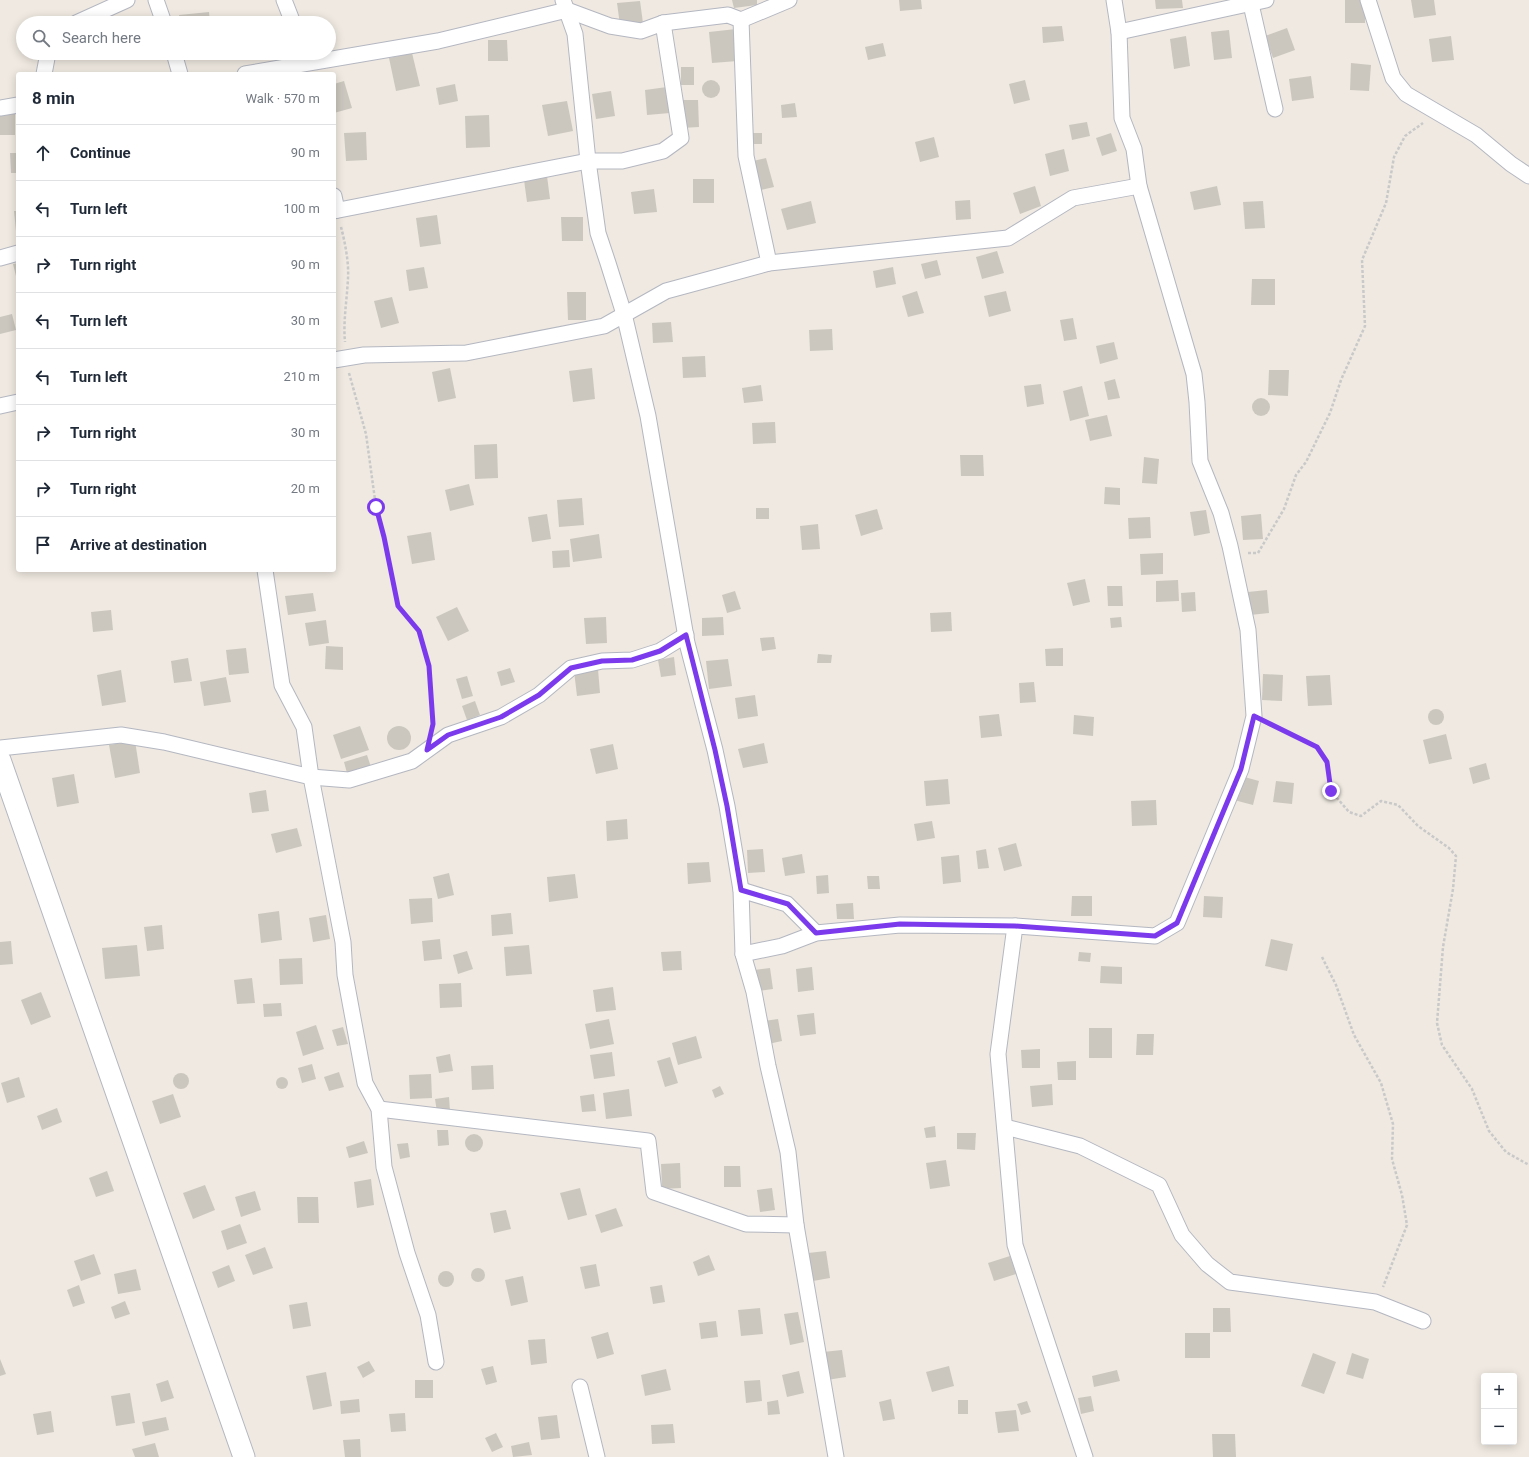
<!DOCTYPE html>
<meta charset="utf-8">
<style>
body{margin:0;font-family:Roboto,sans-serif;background:#f2f2f3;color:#1f2937}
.controls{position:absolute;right:12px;bottom:12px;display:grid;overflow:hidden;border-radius:4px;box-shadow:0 2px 10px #0003}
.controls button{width:36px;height:36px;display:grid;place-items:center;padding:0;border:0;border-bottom:1px solid #e0e1e3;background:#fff;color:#1f2937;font:20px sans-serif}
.stop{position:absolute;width:12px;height:12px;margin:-9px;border:3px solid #7c3aed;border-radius:50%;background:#fff}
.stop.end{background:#7c3aed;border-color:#fff;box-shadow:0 1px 4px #0008}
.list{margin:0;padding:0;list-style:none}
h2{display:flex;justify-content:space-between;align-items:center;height:52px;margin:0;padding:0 16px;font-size:17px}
h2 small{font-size:13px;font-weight:400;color:#747a83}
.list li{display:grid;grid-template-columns:26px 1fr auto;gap:12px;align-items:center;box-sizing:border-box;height:56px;padding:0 16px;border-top:1px solid #e0e1e3}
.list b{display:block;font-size:15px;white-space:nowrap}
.list em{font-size:13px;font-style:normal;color:#747a83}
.icon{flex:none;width:22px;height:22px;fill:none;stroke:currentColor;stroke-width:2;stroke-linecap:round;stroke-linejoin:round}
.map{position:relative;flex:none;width:1529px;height:1457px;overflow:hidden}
.search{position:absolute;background:#fff;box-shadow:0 2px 10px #0003;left:16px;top:16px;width:320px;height:44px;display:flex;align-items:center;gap:10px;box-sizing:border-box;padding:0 14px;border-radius:22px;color:#747a83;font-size:15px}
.panel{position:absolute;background:#fff;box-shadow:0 2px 10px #0003;left:16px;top:72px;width:320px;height:500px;border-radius:4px}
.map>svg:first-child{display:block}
</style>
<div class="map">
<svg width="1529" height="1457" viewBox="0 0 1529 1457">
<rect width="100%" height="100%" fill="#efe9e1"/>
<!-- building -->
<g fill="#cbc7bf">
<polygon points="732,0 757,0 757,5 734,8"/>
<polygon points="899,0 921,0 922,9 900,11"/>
<polygon points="1155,0 1182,0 1183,8 1156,9"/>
<rect x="1345" y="0" width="20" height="23"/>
<polygon points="1411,0 1434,0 1436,15 1414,18"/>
<polygon points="640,1 643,23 620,25 617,3"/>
<polygon points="209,12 210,23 180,23 179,15"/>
<polygon points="1062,26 1064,41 1043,43 1042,27"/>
<polygon points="1287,28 1295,50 1273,58 1265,36"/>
<polygon points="736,29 738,61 712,63 709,32"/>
<polygon points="1229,30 1232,58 1214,60 1211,32"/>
<polygon points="1186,36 1190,66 1174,69 1170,39"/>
<polygon points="1451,36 1454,60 1432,62 1429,39"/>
<polygon points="488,40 507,40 508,61 488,61"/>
<polygon points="883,43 886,56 868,60 865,47"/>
<polygon points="412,53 420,86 396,91 389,58"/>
<polygon points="1351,63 1371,65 1369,91 1350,90"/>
<rect x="681" y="67" width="13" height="18"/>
<polygon points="1311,76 1314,98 1292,101 1289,79"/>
<polygon points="1025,80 1030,100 1014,104 1009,84"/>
<circle cx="711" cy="89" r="9"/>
<polygon points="344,81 352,108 334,113 334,84"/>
<polygon points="455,84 458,101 439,105 436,88"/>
<polygon points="667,87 670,113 647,115 645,90"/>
<polygon points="611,91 615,116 596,119 592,94"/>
<polygon points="680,100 698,100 699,127 681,128"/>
<polygon points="567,101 573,131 548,136 542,105"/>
<polygon points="795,103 797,117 782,118 781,105"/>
<rect x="0" y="112" width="15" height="23"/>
<polygon points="489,115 490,147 466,148 465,116"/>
<polygon points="1087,122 1090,136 1072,140 1069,125"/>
<polygon points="366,132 367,160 346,161 344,133"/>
<rect x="750" y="133" width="12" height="11"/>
<polygon points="1111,133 1117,151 1102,156 1096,138"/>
<polygon points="934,137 939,157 920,162 915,142"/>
<polygon points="1064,149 1069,171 1050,176 1045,154"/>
<polygon points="10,153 18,153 18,173 11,173"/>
<polygon points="766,158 774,187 761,190 753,161"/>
<polygon points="547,176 550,199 527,202 524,180"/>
<rect x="693" y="179" width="21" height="24"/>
<polygon points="1035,186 1041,206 1020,214 1013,193"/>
<polygon points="1217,186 1221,205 1194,210 1190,192"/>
<polygon points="654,189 657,212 634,214 631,192"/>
<polygon points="970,200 971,219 956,220 955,201"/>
<polygon points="811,201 816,223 787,230 781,209"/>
<polygon points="1263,201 1265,228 1245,229 1243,202"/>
<polygon points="14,211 18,211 18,241 17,241"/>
<polygon points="437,215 441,244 420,247 416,218"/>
<polygon points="561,217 583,217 583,241 562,241"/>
<polygon points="997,251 1004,273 982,279 976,257"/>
<polygon points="937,260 941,275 925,279 921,264"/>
<polygon points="18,263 18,280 17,280 13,264"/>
<polygon points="424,267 428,288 409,291 406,270"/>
<polygon points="893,267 896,284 876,288 873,271"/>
<polygon points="1252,279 1275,279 1275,305 1251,305"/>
<polygon points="917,291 924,313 908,317 902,296"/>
<polygon points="1006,291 1011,311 989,317 984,296"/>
<polygon points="567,292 586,292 586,320 568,320"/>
<polygon points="392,297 399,323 381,328 374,301"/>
<polygon points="12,314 16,330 0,334 0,317"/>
<polygon points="1073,318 1077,339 1064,341 1060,320"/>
<polygon points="671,322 673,342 653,343 652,323"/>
<polygon points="832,329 833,350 810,351 809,330"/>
<polygon points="1114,342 1118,359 1100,364 1096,346"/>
<polygon points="705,356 706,377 683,378 682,357"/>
<polygon points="450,368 456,398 438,402 432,372"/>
<polygon points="592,368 595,399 573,402 569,371"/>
<polygon points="1269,370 1289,370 1288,396 1268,395"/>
<polygon points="1115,379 1120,398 1108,400 1104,382"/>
<polygon points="1041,384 1044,404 1027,407 1024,386"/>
<polygon points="761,385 763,401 744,403 742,388"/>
<polygon points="1082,386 1089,416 1070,421 1063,391"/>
<circle cx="1261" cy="407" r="9"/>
<polygon points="1107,415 1112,436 1090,441 1085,420"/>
<polygon points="775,422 776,443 753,444 752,423"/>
<polygon points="497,444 498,478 475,479 474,445"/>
<polygon points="960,455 983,455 984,476 961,476"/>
<polygon points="1144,457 1159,459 1157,484 1142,483"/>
<polygon points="469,484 474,505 450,511 445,490"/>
<polygon points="1105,487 1120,488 1120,505 1104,504"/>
<polygon points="582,498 584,525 559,527 557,500"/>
<rect x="756" y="508" width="13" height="11"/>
<polygon points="877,509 883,529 861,536 855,515"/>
<polygon points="1206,510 1210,533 1194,536 1190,512"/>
<polygon points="547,514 551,539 532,542 528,517"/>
<polygon points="1261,514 1263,539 1243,540 1241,516"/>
<polygon points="1150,517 1151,538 1129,539 1128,518"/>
<polygon points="818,524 820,549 802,550 800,526"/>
<polygon points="431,532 435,560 412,564 407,536"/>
<polygon points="599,534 602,558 573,562 570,539"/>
<polygon points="569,550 570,567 553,568 552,551"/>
<polygon points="1163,553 1163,574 1141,575 1140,554"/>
<polygon points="1085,579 1090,602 1073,606 1067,583"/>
<polygon points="1178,580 1179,601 1156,602 1156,581"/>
<polygon points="1107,586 1122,586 1123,606 1108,606"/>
<polygon points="1267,590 1269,613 1250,615 1248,592"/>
<polygon points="735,591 741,609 727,613 722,595"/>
<polygon points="1195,592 1196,611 1182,612 1181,593"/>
<polygon points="313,593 316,611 288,615 285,596"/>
<polygon points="457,607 469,631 448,641 436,617"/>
<polygon points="111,610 113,630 93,632 91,612"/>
<polygon points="951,612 952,631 931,632 930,613"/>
<polygon points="606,617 607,643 586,644 584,618"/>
<polygon points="723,617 724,635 702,636 702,618"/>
<polygon points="1121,617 1122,627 1111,628 1110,618"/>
<polygon points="326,620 329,643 309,646 305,623"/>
<polygon points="774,637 776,649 762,651 760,638"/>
<polygon points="326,646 343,647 343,670 325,669"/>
<polygon points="246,648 249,673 229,675 226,650"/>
<polygon points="1063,648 1063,666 1046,666 1045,649"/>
<polygon points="818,654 832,655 831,663 817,663"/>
<polygon points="674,657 676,675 661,677 658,660"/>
<polygon points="188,658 192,681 174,683 171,661"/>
<polygon points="728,659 732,686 709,689 706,661"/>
<polygon points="510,668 515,682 501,686 497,672"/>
<polygon points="598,669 600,693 577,696 574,671"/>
<polygon points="121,670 126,702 102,706 97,675"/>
<polygon points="1263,674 1283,675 1282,701 1262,700"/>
<polygon points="1330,675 1332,705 1308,706 1306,676"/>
<polygon points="467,676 473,696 462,699 456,679"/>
<polygon points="226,677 231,702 204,706 200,682"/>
<polygon points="1034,682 1036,702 1020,703 1019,683"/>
<polygon points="755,695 758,716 738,719 735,698"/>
<polygon points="475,701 480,715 467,720 462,706"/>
<circle cx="1436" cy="717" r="8"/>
<polygon points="999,714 1002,736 981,738 979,716"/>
<polygon points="1074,715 1094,717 1093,736 1073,734"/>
<polygon points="360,726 369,750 341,759 333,735"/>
<circle cx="399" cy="738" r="12"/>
<polygon points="1446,734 1452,759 1429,764 1423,740"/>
<polygon points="135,741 140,773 115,778 109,745"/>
<polygon points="764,743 768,763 743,768 738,749"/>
<polygon points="613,744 618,769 596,774 590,749"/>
<polygon points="367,755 372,770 348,777 344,762"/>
<polygon points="1486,763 1490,779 1473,784 1469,768"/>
<polygon points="74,774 79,803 57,807 52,778"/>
<polygon points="1241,776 1259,781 1253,805 1234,800"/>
<polygon points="948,779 950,804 926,806 924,781"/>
<polygon points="1276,781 1294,783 1292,804 1273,802"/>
<polygon points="266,790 269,811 252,813 249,793"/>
<polygon points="1156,800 1157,825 1132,826 1131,801"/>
<polygon points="627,819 628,839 607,841 606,821"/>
<polygon points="932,821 935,838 917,841 914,824"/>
<polygon points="297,828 302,846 276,853 271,834"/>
<polygon points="1016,843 1022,866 1004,871 998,848"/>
<polygon points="763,849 765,872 748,873 747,850"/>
<polygon points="986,849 989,868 978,869 976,851"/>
<polygon points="802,854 805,873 785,876 782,858"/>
<polygon points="959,855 961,882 943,884 941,857"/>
<polygon points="709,862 711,882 688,884 687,863"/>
<polygon points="449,873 454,895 438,899 433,877"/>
<polygon points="575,874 578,898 549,902 547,877"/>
<polygon points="828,875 829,893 817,894 816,876"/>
<polygon points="867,876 879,876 880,889 868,889"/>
<polygon points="1072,896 1092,896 1092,916 1071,916"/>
<polygon points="1204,896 1223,897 1222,918 1203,917"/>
<polygon points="432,898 433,922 411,924 409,899"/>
<polygon points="853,903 854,919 837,919 836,904"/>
<polygon points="279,911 282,940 261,943 258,914"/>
<polygon points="511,913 513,934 492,936 491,915"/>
<polygon points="326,915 330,939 313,942 309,918"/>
<polygon points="162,925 164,949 147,951 144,927"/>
<polygon points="440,939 442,959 424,961 422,941"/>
<polygon points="1271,939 1293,944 1287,971 1265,966"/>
<polygon points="11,941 13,964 0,965 0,942"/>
<polygon points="137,945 140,976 105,979 102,948"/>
<polygon points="529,945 532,974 506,976 504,947"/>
<polygon points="467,951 473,969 458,974 453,955"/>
<polygon points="681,951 682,970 663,971 661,952"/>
<polygon points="1079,952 1091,953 1090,962 1078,961"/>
<polygon points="302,958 303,984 280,985 279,959"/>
<polygon points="1101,966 1122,967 1122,984 1100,983"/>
<polygon points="812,967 814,990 798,992 796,969"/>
<polygon points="770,968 773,989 757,991 754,970"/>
<polygon points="252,978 255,1003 237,1004 234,980"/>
<polygon points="461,983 462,1007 440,1008 439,984"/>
<polygon points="613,987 616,1010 596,1012 593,990"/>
<polygon points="41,992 51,1017 31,1025 21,1000"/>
<polygon points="281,1003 282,1016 264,1017 263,1004"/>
<polygon points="814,1013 816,1034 800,1036 797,1015"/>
<polygon points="609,1019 614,1044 590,1049 585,1024"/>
<polygon points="778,1019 782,1041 768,1044 764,1021"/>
<polygon points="316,1025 324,1049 303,1056 296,1032"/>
<polygon points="343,1027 348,1044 337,1046 332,1030"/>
<rect x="1089" y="1028" width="23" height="30"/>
<polygon points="1137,1034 1154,1034 1153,1055 1136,1055"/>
<polygon points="696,1036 702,1058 678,1065 672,1043"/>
<polygon points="1040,1049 1040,1068 1022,1068 1021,1050"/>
<polygon points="612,1052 615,1076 594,1079 590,1055"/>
<polygon points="450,1054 453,1071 439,1073 436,1057"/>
<polygon points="670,1057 678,1083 665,1087 657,1061"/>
<polygon points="1076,1061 1076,1080 1058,1080 1057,1062"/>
<polygon points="312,1064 316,1079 302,1083 298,1068"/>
<polygon points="493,1065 494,1089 472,1090 471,1066"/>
<polygon points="339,1072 344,1087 329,1091 324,1077"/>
<circle cx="181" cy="1081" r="8"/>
<polygon points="431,1074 432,1098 410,1099 409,1075"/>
<circle cx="282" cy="1083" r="6"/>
<polygon points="19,1077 25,1097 7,1103 1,1083"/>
<polygon points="1052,1084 1053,1105 1032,1107 1030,1086"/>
<polygon points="720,1086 724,1094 715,1098 712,1090"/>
<polygon points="629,1089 632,1116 606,1119 603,1093"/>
<polygon points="173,1094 181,1117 160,1124 152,1101"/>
<polygon points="594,1094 596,1111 582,1112 580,1096"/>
<polygon points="449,1097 450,1111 437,1112 435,1099"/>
<polygon points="57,1108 62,1122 42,1130 37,1116"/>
<polygon points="935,1126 936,1137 926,1138 924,1128"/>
<polygon points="437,1130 448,1130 449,1145 438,1146"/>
<polygon points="957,1133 976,1133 975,1150 957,1149"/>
<circle cx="474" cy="1143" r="9"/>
<polygon points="364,1141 368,1153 349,1158 346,1147"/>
<polygon points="408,1143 410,1157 400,1159 397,1144"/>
<polygon points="946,1160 950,1186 930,1189 926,1163"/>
<polygon points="680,1163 681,1188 662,1189 661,1164"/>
<polygon points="724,1166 740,1166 741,1187 724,1187"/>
<polygon points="107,1171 114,1191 96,1197 89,1178"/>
<polygon points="371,1179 374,1205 357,1208 354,1182"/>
<polygon points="205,1185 215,1210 193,1219 183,1193"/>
<polygon points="580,1188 587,1215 568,1220 560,1193"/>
<polygon points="772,1188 775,1210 760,1212 757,1190"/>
<polygon points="255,1191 261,1210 241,1217 235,1197"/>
<polygon points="297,1197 318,1197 319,1223 298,1223"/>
<polygon points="616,1208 623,1226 601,1233 595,1215"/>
<polygon points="506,1210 511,1229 494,1233 490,1213"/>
<polygon points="240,1224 247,1243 227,1250 221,1231"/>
<polygon points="265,1247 273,1268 253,1275 245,1255"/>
<polygon points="826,1251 830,1278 813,1281 808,1253"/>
<polygon points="94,1254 101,1274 81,1281 74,1261"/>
<polygon points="709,1255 715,1270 698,1276 693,1262"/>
<polygon points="1010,1256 1016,1274 994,1281 988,1263"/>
<polygon points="596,1264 600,1286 585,1289 580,1267"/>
<polygon points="229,1265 235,1281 218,1288 212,1272"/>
<circle cx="478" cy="1275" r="7"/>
<polygon points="136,1269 141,1290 118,1294 114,1274"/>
<circle cx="446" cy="1279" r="8"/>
<polygon points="523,1276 528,1302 511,1306 505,1280"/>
<polygon points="79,1285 85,1303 73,1307 67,1290"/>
<polygon points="662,1285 665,1302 653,1304 650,1287"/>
<polygon points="125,1301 130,1314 115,1319 111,1307"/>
<polygon points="307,1302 311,1326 293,1329 289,1305"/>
<polygon points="760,1308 763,1334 741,1336 738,1310"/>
<polygon points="1213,1308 1230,1308 1231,1332 1213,1332"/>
<polygon points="798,1312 804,1342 790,1345 784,1314"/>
<polygon points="716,1321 718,1337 701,1339 699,1323"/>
<polygon points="608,1332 614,1354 597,1359 591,1337"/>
<rect x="1185" y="1333" width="25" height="25"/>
<polygon points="545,1339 547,1363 531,1365 528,1340"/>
<polygon points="842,1350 846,1377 827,1380 823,1352"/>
<polygon points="1313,1353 1336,1362 1324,1394 1301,1386"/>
<polygon points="1352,1353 1369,1359 1363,1379 1346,1374"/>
<polygon points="0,1359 6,1374 0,1376"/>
<polygon points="369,1361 375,1371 363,1378 357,1367"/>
<polygon points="493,1366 497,1382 486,1385 481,1369"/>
<polygon points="949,1366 954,1386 932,1392 926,1372"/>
<polygon points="666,1369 671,1390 645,1396 641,1375"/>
<polygon points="1117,1370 1120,1381 1094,1387 1092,1376"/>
<polygon points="799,1371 804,1393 787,1397 782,1375"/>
<polygon points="326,1372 332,1406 313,1410 306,1376"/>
<polygon points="168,1380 174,1398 161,1402 156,1384"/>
<rect x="415" y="1380" width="18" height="18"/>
<polygon points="760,1380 762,1401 746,1403 744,1381"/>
<polygon points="130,1393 135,1423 116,1426 111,1396"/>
<polygon points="1091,1396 1094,1411 1081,1414 1078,1398"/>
<polygon points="359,1399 360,1412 341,1414 340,1401"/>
<polygon points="891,1399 895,1419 883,1421 879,1402"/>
<polygon points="778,1400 780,1414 768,1415 767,1402"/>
<rect x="958" y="1400" width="10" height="14"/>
<polygon points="1027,1401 1031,1412 1021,1415 1017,1404"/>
<polygon points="1016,1410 1019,1431 998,1433 995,1412"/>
<polygon points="51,1411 54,1432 37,1435 33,1414"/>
<polygon points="405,1413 406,1431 391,1432 389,1414"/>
<polygon points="557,1415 560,1438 541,1440 538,1417"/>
<polygon points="166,1417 169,1430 145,1436 142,1422"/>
<polygon points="673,1424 675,1443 652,1444 651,1425"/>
<polygon points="496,1433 503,1447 492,1452 485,1438"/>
<polygon points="1212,1434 1235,1434 1236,1457 1213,1457"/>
<polygon points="360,1439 361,1457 345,1457 343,1440"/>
<polygon points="529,1442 532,1455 513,1457 511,1446"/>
<polygon points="155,1443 159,1457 135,1457 132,1449"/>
</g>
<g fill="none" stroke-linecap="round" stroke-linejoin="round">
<defs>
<g id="street">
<polyline points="156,0 164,23"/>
<polyline points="284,0 293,23"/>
<polyline points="563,0 575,34 588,161 598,233 608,263 624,314 648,416 687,643 715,750 727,806 741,890"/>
<polyline points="1250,0 1275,109"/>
<polyline points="1368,0 1393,78 1406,94 1476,135 1511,164 1529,176"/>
<polyline points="76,23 127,0"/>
<polyline points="1119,32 1266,0"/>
<polyline points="174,53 180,74"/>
<polyline points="44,74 48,53"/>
<polyline points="245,74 438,41 567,10 610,26 641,31 663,23 728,15 741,20"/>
<polyline points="0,108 18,105"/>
<polyline points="334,196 337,210"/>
<polyline points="334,211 588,161 622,161 663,151 681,138 663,23"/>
<polyline points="0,258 18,253"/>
<polyline points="769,263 746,156 741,20 789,0"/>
<polyline points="334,360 364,355 466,353 604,326 666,291 769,263 1008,238 1073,198 1139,186"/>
<polyline points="0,406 18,402"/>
<polyline points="265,570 282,685 304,727 311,777 343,942 345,975 365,1083 379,1109 384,1167 407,1253 428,1315 436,1362"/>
<polyline points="0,748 121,735 164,742 311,777 349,780 412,761 448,735 501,717 539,695 571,668 602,661 632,660 660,651 686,635"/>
<polyline points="1015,926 998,1054 1015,1245 1085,1457"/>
<polyline points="816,933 787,904 741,890 743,954 754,992 768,1066 788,1152 796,1225 836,1457"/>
<polyline points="743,954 782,946 816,933 900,925 1015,926 1155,936 1177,923 1241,769 1254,716 1248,630 1230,546 1221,513 1200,461 1197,402 1194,374 1139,186 1134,149 1122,118 1119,32 1114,0"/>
<polyline points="379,1109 648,1141 654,1192 746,1224 796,1225"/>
<polyline points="1005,1127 1080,1146 1159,1185 1182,1235 1207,1264 1230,1282 1375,1302 1423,1321"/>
<polyline points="580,1387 597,1457"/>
</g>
<polyline id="secondary" points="0,760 244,1457"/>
</defs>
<!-- street casing -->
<use href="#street" stroke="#b4b7c1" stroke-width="17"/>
<!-- secondary casing -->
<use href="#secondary" stroke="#b4b7c1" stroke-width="23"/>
<!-- path -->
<g stroke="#c9c9c9" stroke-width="2.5" stroke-dasharray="3 2" stroke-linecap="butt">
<path d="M341 227C345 242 349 263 348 278 347 300 343 321 345 342"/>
<polyline points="349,373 366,434 376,507 384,537 398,606 419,631 429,666 433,725"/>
<polyline points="1248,553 1258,553 1284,509 1296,475 1306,462 1330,413 1341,380 1365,326 1362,260 1386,203 1394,157 1405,136 1423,123"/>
<polyline points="1268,724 1317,747 1327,762 1331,791 1349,812 1361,816 1381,801 1398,805 1418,826 1449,848 1456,856 1453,889 1443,947 1437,1023 1442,1045 1472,1089 1489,1131 1506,1152 1529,1165"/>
<polyline points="1322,957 1336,985 1354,1035 1381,1083 1393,1124 1392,1159 1402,1195 1407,1225 1383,1287"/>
</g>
<!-- street -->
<use href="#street" stroke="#fff" stroke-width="15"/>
<!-- secondary -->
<use href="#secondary" stroke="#fff" stroke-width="21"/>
</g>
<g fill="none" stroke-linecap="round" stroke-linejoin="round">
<!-- route -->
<polyline stroke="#7c3aed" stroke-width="5" points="376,507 384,537 398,606 419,631 429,666 433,724 427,750 448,735 501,717 539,695 571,668 602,661 632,660 660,651 686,635 715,750 727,806 741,890 788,904 816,933 900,924 1015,926 1155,936 1177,923 1241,769 1254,716 1317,747 1327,762 1331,791"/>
</g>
</svg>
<div class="controls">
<button>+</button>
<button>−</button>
</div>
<div class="stop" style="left:376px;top:507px"></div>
<div class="stop end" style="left:1331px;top:791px"></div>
<div class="search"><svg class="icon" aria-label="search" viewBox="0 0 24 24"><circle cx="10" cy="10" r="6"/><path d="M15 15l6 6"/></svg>Search here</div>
<section class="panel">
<h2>8 min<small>Walk · 570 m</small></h2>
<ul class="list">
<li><svg class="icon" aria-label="ahead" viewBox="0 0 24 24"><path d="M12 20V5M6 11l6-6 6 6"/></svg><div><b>Continue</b></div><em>90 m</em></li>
<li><svg class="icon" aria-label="left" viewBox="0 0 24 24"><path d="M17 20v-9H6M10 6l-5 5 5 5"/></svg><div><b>Turn left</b></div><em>100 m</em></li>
<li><svg class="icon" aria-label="right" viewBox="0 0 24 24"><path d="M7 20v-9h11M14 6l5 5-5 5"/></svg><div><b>Turn right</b></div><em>90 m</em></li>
<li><svg class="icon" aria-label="left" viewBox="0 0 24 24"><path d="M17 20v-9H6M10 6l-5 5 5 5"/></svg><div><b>Turn left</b></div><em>30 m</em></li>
<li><svg class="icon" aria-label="left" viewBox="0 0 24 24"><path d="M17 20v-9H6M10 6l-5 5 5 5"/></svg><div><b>Turn left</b></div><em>210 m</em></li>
<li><svg class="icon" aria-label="right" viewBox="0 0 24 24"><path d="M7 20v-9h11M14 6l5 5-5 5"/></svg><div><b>Turn right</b></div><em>30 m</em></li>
<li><svg class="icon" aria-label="right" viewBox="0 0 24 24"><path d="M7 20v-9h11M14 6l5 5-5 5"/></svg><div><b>Turn right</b></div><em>20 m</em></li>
<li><svg class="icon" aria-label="arrive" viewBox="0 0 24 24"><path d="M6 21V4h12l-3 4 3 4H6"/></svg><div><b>Arrive at destination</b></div></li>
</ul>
</section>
</div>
